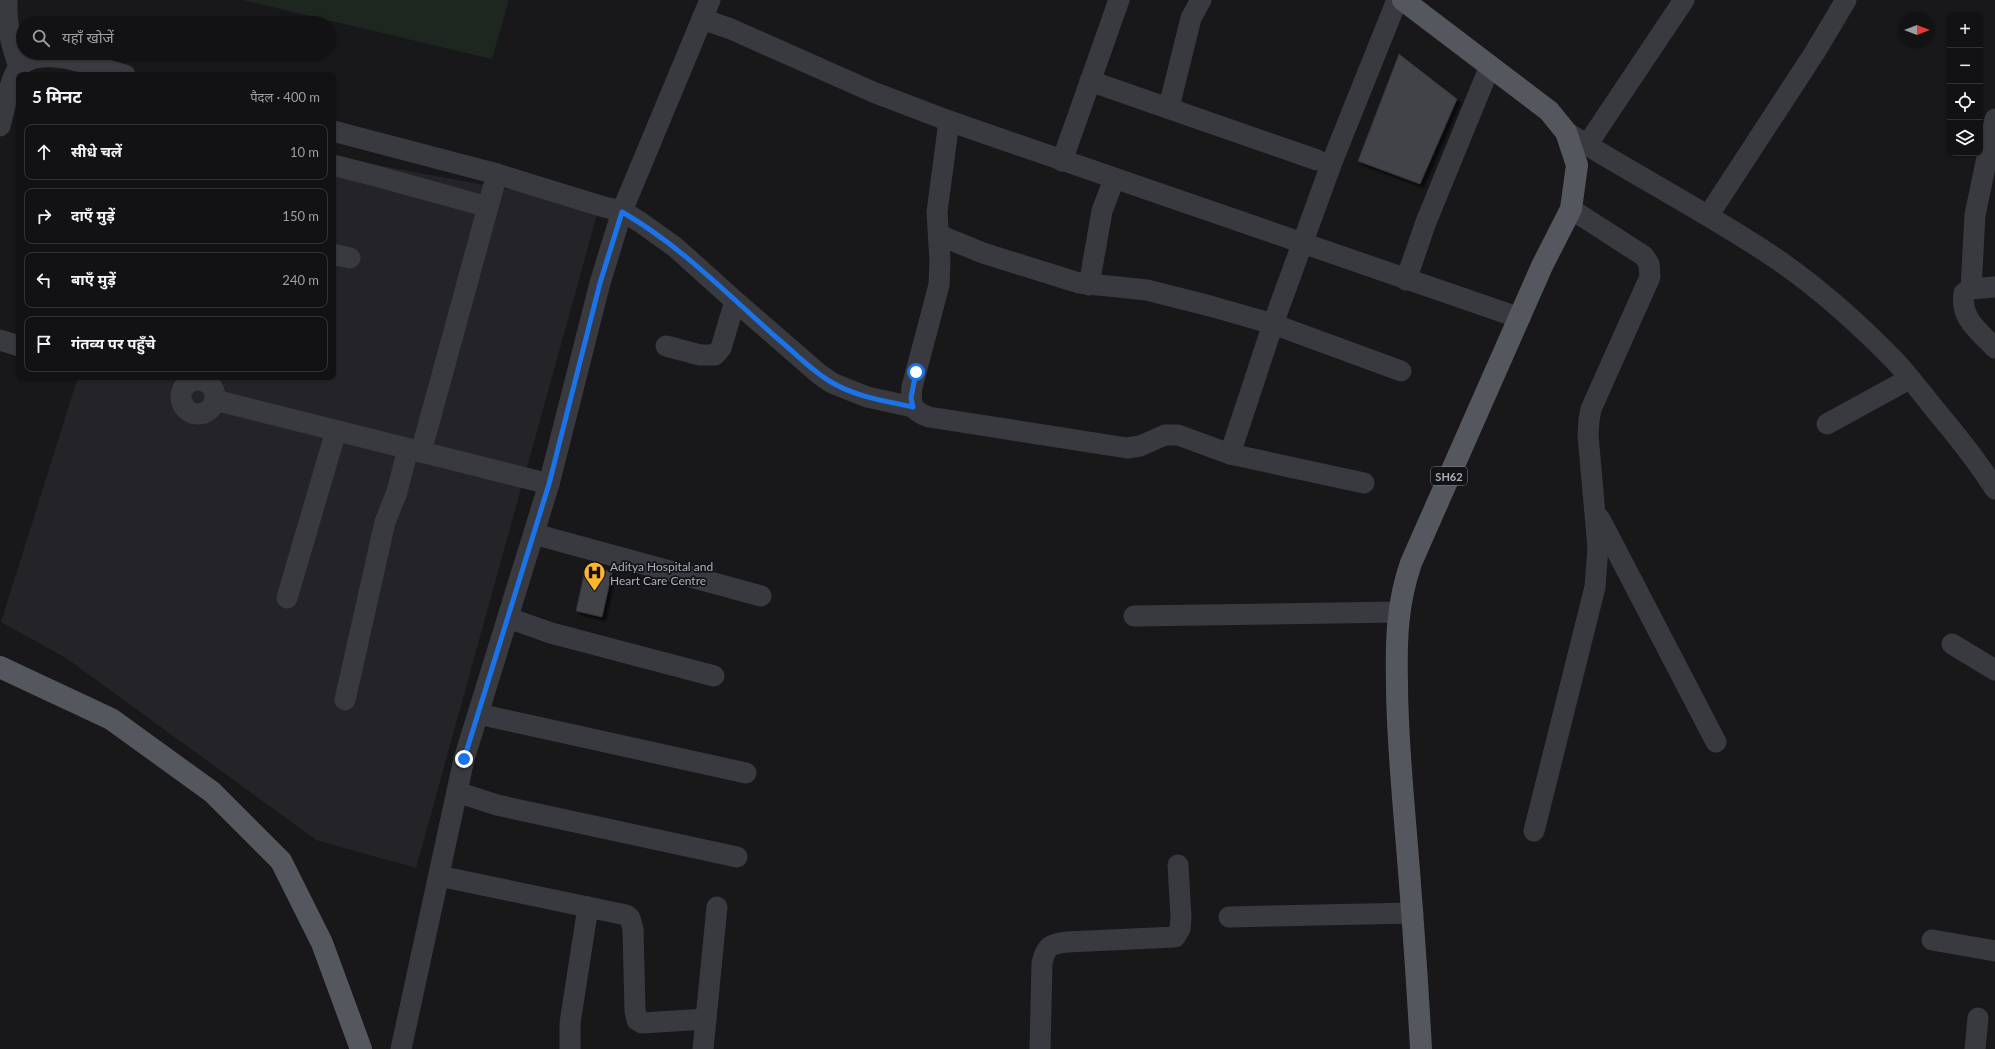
<!DOCTYPE html>
<html lang="hi">
<meta charset="utf-8">
<style>
body{margin:0;font-family:Lato,"Noto Sans Devanagari",sans-serif;background:#1b1b1d;color:#f1f3f6}
.controls{position:absolute;right:12px;top:12px;display:grid;overflow:hidden;border-radius:8px;box-shadow:0 1px 3px #0004}
.controls button{width:36px;height:36px;display:grid;place-items:center;padding:0;border:0;border-bottom:1px solid #313234;background:#121214;color:#f1f3f6;font:20px sans-serif}
.compass{position:absolute;left:1899px;top:12px;width:36px;height:36px;border-radius:50%;background:#121214;box-shadow:0 1px 3px #0004;rotate:90deg}
.stop{position:absolute;width:12px;height:12px;margin:-9px;border:3px solid #1a73e8;border-radius:50%;background:#fff}
.stop.end{background:#1a73e8;border-color:#fff;box-shadow:0 1px 4px #0008}
.list{margin:0;padding:0;list-style:none}
h2{display:flex;justify-content:space-between;align-items:center;height:52px;margin:0;padding:0 16px;font-size:17px}
h2 small{font-size:13px;font-weight:400;color:#9c9ea0}
.list li{display:grid;grid-template-columns:26px 1fr auto;gap:12px;align-items:center;box-sizing:border-box;height:56px;margin:0 8px 8px;padding:0 8px;border:1px solid #313234;border-radius:8px}
.list b{display:block;font-size:15px;white-space:nowrap}
.list em{font-size:13px;font-style:normal;color:#9c9ea0}
.icon{flex:none;width:22px;height:22px;fill:none;stroke:currentColor;stroke-width:2;stroke-linecap:round;stroke-linejoin:round}
.map{position:relative;flex:none;width:1995px;height:1049px;overflow:hidden}
.search{position:absolute;background:#121214;box-shadow:0 1px 3px #0004;left:16px;top:16px;width:320px;height:44px;display:flex;align-items:center;gap:10px;box-sizing:border-box;padding:0 14px;border-radius:22px;color:#9c9ea0;font-size:15px}
.panel{position:absolute;background:#121214;box-shadow:0 1px 3px #0004;left:16px;top:72px;width:320px;height:308px;border-radius:8px}
.map>svg:first-child{display:block}
</style>
<div class="map">
<svg width="1995" height="1049" viewBox="0 0 1995 1049">
<defs>
<filter id="shadow"><feDropShadow dx="3.5" dy="3.5" stdDeviation="1" flood-color="#0009"/></filter>
</defs>
<rect width="100%" height="100%" fill="#18181b"/>
<!-- built -->
<polygon fill="#242428" points="333,157 604,207 596,218 416,868 316,840 66,658 1,622 78,377 333,377"/>
<!-- green -->
<polygon fill="#1d261f" points="242,0 509,0 492,59"/>
<!-- building -->
<g fill="#424348" stroke="#323237" filter="url(#shadow)">
<polygon points="1399,54 1457,99 1420,184 1358,161"/>
<polygon points="586,566 612,572 602,617 576,611"/>
</g>
<g fill="none" stroke-linecap="round" stroke-linejoin="round">
<!-- minor -->
<g stroke="#393a40" stroke-width="21">
<path d="M7 0C6 25 11 44 19 67"/>
<polyline points="702,19 731,29 873,92 949,121 1520,318"/>
<polyline points="1090,81 1317,160"/>
<polyline points="1169,107 1191,18 1201,0"/>
<path d="M949 121 937 212 940 261 939 285 912 387C910 404 911 411 929 417L1127 448 1140 446 1165 435H1178L1230 454 1364 483"/>
<path d="M0 126C4 111 10 78 19 67 41 43 99 68 125 75"/>
<polyline points="333,131 497,174 604,207 622,211 640,222 675,247 735,301 819,374 832,383 867,397 913,407"/>
<path d="M1566 132C1631 173 1699 208 1763 250 1811 281 1855 320 1895 361 1910 377 1923 395 1937 412 1958 437 1978 462 1995 489"/>
<polyline points="1587,145 1684,0"/>
<polyline points="1062,161 1119,0"/>
<polyline points="333,165 376,176 488,207"/>
<polyline points="1708,216 1815,52 1846,0"/>
<polyline points="939,235 983,253 1079,283 1147,290 1210,306 1273,324 1401,371"/>
<polyline points="333,254 350,258"/>
<polyline points="1406,280 1426,222 1490,66"/>
<polyline points="1089,285 1102,211 1114,179"/>
<path d="M1995 287 1971 289 1964 293C1960 319 1979 331 1995 348"/>
<polyline points="1971,289 1975,215 1995,119"/>
<polyline points="0,340 19,346"/>
<polyline points="666,346 700,355 715,355 721,348 735,301"/>
<circle cx="198" cy="397" r="17"/>
<polyline points="215,400 549,484"/>
<polyline points="1827,424 1909,379"/>
<polyline points="421,452 497,174"/>
<polyline points="1230,454 1273,324 1332,162 1397,0"/>
<polyline points="1600,519 1716,742"/>
<polyline points="534,534 761,596"/>
<polyline points="287,598 336,431"/>
<polyline points="1134,616 1398,612"/>
<polyline points="508,618 551,633 714,676"/>
<polyline points="1952,644 1995,670"/>
<polyline points="345,700 385,522 397,492 408,449"/>
<polyline points="478,714 746,773"/>
<polyline points="457,792 497,805 737,857"/>
<polyline points="1534,831 1595,587 1598,548 1588,435 1589,420 1591,409 1650,277 1649,264 1644,256 1571,209"/>
<polyline points="439,876 626,915 630,918 633,929 635,1011 637,1020 642,1023 706,1019"/>
<polyline points="1229,917 1413,913"/>
<polyline points="1932,940 1995,951"/>
<polyline points="401,1049 464,759 549,484 600,283 622,211 710,0"/>
<polyline points="570,1049 570,1023 588,907"/>
<polyline points="703,1049 717,907"/>
<path d="M1040 1049 1042 963C1046 946 1050 944 1067 942L1175 937 1180 929 1181 917 1178 865"/>
<polyline points="1975,1049 1978,1018"/>
</g>
<!-- major -->
<g stroke="#55575f" stroke-width="22">
<path d="M1403 0 1549 111 1566 132 1577 165 1571 209 1542 266 1411 563C1397 603 1396 641 1397 683 1397 733 1402 784 1406 834 1412 906 1417 977 1421 1049"/>
<polyline points="0,667 111,719 212,792 281,861 322,943 361,1049"/>
</g>
</g>
<g fill="none" stroke-linecap="round" stroke-linejoin="round">
<!-- route -->
<path stroke="#1a73e8" stroke-width="5" d="M464 759 549 484 600 283 622 212C680 245 727 294 777 338 795 353 812 371 831 382 856 397 886 401 913 407L911 398 916 372"/>
</g>
<!-- icons -->
<defs>
<symbol id="hospital-pin" viewBox="-11 -11 22 30"><path d="M0 17L-7.5 6A9.5 9.5 0 1 1 7.5 6Z" fill="#ffb62c" stroke="#131316"/><path d="M-5-5h3v3.5h4V-5h3V5h-3V1.5h-4V5h-3Z" fill="#111"/></symbol>
</defs>
<g fill-rule="evenodd">
<use href="#hospital-pin" x="582" y="560" width="25" height="34"/>
</g>
<g text-anchor="middle" dominant-baseline="central" stroke-width="3.5" stroke-linejoin="round" paint-order="stroke">
<!-- shield labels -->
<rect fill="#131316" stroke="#7c808a" stroke-width="1" x="1431" y="467" width="36" height="18" rx="3"/>
<g font-size="11" font-weight="bold" fill="#a9afbb">
<text x="1449" y="476">SH62</text>
</g>
<!-- poi labels -->
<g font-size="12" fill="#a9afbb" stroke="#131316" text-anchor="start">
<text x="610" y="566">Aditya Hospital and<tspan x="610" dy="14">Heart Care Centre</tspan></text>
</g>
</g>
</svg>
<div class="controls">
<button>+</button>
<button>−</button>
<button><svg class="icon" aria-label="locate" viewBox="0 0 24 24"><circle cx="12" cy="12" r="6"/><path d="M12 2v4M12 18v4M2 12h4M18 12h4"/></svg></button>
<button><svg class="icon" aria-label="layers" viewBox="0 0 24 24"><path d="M12 4l9 5-9 5-9-5zM3 14l9 5 9-5"/></svg></button>
</div>
<svg class="compass" viewBox="-18 -18 36 36"><path d="M0-13l5 13h-10z" fill="#e53935"/><path d="M0 13l5-13h-10z" fill="#9c9ea0"/></svg>
<div class="stop" style="left:916px;top:372px"></div>
<div class="stop end" style="left:464px;top:759px"></div>
<div class="search"><svg class="icon" aria-label="search" viewBox="0 0 24 24"><circle cx="10" cy="10" r="6"/><path d="M15 15l6 6"/></svg>यहाँ खोजें</div>
<section class="panel">
<h2>5 मिनट<small>पैदल · 400 m</small></h2>
<ul class="list">
<li><svg class="icon" aria-label="ahead" viewBox="0 0 24 24"><path d="M12 20V5M6 11l6-6 6 6"/></svg><div><b>सीधे चलें</b></div><em>10 m</em></li>
<li><svg class="icon" aria-label="right" viewBox="0 0 24 24"><path d="M7 20v-9h11M14 6l5 5-5 5"/></svg><div><b>दाएँ मुड़ें</b></div><em>150 m</em></li>
<li><svg class="icon" aria-label="left" viewBox="0 0 24 24"><path d="M17 20v-9H6M10 6l-5 5 5 5"/></svg><div><b>बाएँ मुड़ें</b></div><em>240 m</em></li>
<li><svg class="icon" aria-label="arrive" viewBox="0 0 24 24"><path d="M6 21V4h12l-3 4 3 4H6"/></svg><div><b>गंतव्य पर पहुँचे</b></div></li>
</ul>
</section>
</div>
